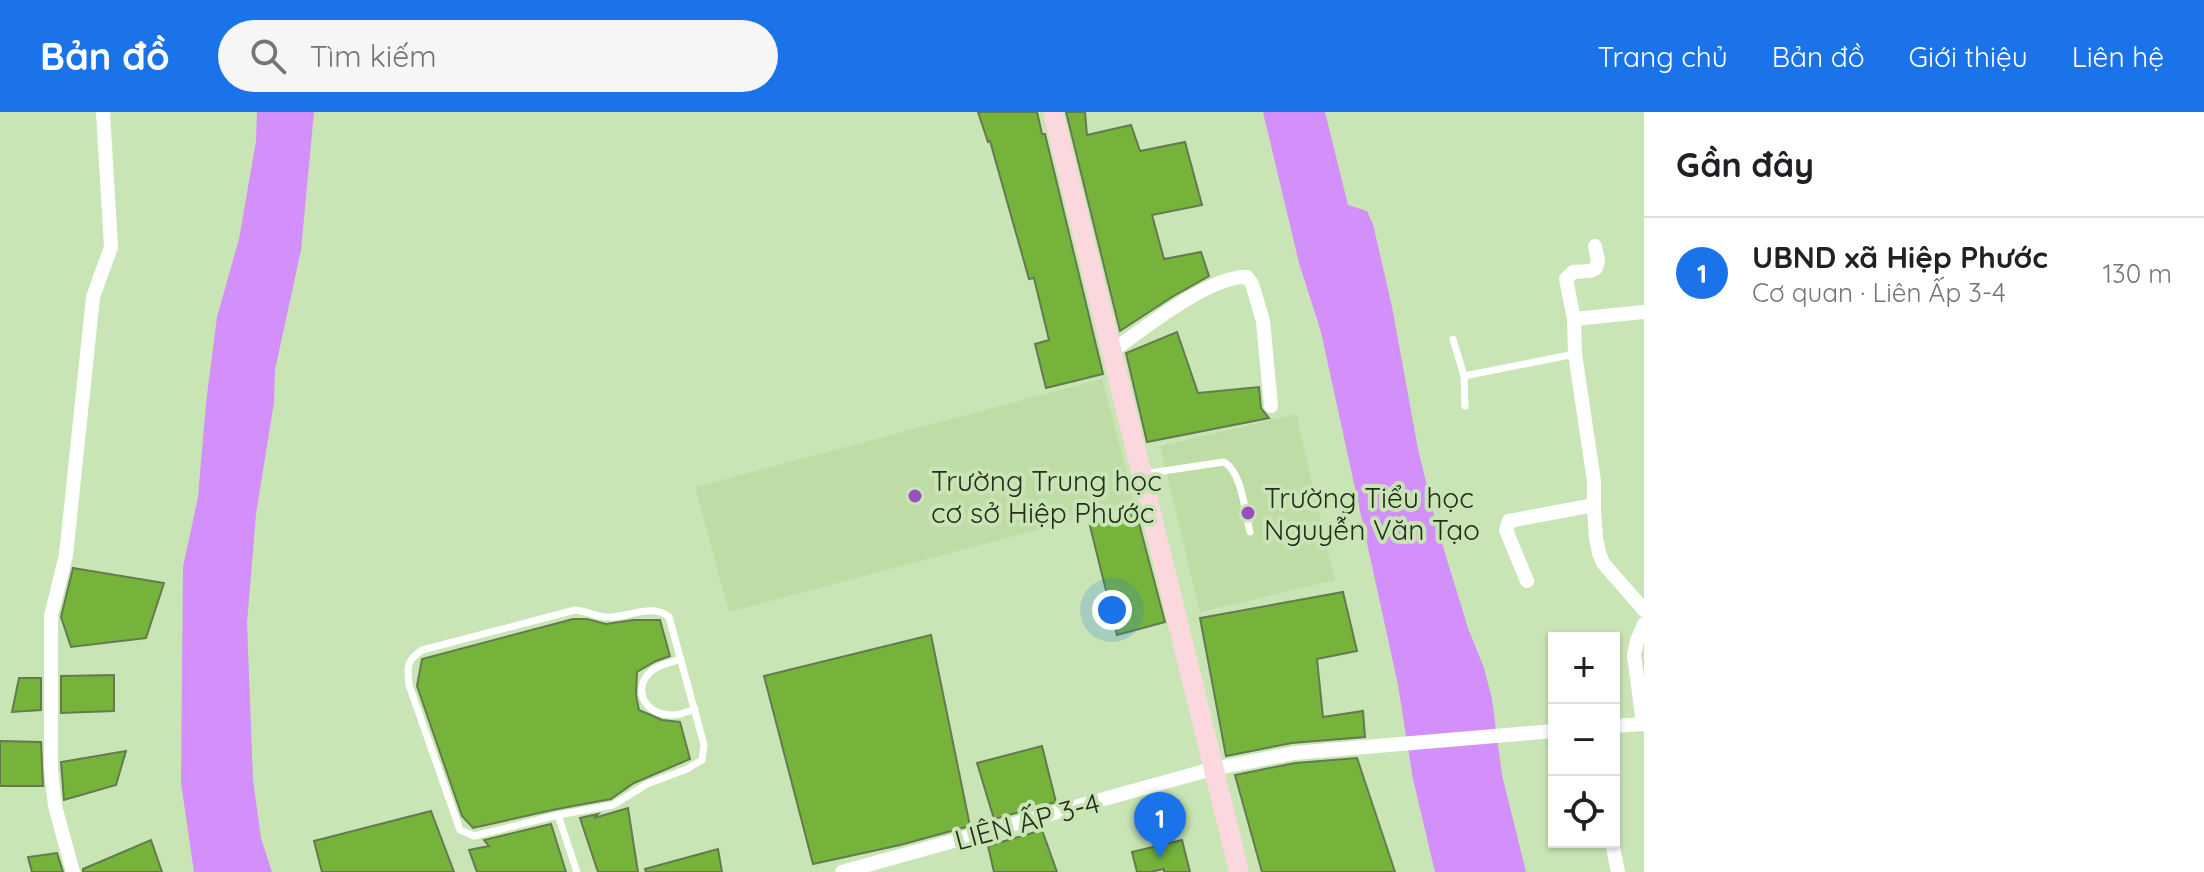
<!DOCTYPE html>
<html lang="vi">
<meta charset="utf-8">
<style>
body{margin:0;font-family:Quicksand,sans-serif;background:#f6f6f6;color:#202124}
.controls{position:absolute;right:24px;bottom:24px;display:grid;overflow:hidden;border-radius:0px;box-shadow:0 2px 6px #0004}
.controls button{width:72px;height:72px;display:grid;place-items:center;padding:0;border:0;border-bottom:2px solid #e0e0e0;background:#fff;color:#202124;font:40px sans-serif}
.you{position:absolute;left:1112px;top:498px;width:28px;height:28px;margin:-20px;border:6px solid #fff;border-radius:50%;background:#1a73e8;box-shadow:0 0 0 12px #1a73e833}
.badge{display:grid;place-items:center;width:52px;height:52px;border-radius:50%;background:#1a73e8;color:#fff;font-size:26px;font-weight:700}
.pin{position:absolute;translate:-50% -66px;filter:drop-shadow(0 2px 4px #0008)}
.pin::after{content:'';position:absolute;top:42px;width:28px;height:24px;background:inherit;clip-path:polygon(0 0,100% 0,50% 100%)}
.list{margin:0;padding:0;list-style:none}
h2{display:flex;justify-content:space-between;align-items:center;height:104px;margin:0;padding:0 32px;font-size:34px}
h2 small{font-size:26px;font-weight:400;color:#757577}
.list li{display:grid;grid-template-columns:52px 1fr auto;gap:24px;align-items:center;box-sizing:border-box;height:112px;padding:0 32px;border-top:2px solid #e0e0e0}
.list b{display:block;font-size:30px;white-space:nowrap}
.list p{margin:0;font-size:26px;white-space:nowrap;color:#757577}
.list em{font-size:26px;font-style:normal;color:#757577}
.icon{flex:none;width:44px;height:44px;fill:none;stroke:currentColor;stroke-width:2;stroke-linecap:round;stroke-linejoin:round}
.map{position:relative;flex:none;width:1644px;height:760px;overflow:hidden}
header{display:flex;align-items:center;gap:48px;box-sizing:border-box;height:112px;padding:0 40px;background:#1a73e8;color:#fff}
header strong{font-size:38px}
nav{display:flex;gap:44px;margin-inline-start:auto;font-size:28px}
.search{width:560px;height:72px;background:#f6f6f6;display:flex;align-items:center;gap:20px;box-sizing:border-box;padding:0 28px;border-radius:44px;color:#757577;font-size:30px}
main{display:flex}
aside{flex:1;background:#fff}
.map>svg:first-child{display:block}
</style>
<header>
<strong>Bản đồ</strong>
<div class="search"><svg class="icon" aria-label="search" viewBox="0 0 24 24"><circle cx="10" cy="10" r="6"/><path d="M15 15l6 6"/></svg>Tìm kiếm</div>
<nav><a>Trang chủ</a><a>Bản đồ</a><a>Giới thiệu</a><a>Liên hệ</a></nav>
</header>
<main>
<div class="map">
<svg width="1644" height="760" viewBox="0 0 1644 760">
<rect width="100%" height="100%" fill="#c9e5b5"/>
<!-- built -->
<g fill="#bedda6">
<polygon points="1102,267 1135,392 729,500 695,375"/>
<polygon points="1296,302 1335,468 1200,500 1160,334"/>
</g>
<!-- water -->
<g fill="#d38ffa">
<polygon points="257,0 314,0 301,138 275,258 274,290 256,402 247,511 253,668 261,726 272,760 194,760 181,671 183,455 198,385 206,291 217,205 239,127 256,29"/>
<polygon points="1263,0 1325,0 1348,93 1367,99 1373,112 1392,195 1418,337 1437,415 1468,516 1484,556 1492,587 1502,663 1526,760 1435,760 1413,667 1398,573 1321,220 1299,151"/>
</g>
<!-- building -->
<g fill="#76b33a" stroke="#637b4f" stroke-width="2">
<polygon points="978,0 1037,0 1042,22 1045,22 1103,262 1046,276 1035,232 1049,228 1034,166 1029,167 990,29 988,30"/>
<polygon points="1066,0 1085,0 1087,23 1131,13 1140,39 1185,30 1202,93 1152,103 1164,147 1201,140 1209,164 1172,185 1120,219"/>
<polygon points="1177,220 1198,281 1259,275 1261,296 1269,306 1147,330 1126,241"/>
<polygon points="1136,400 1165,510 1117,523 1090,414"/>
<polygon points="73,456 164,471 146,526 71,535 61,505"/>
<polygon points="1343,480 1357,539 1317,547 1323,605 1363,599 1365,625 1292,631 1226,644 1200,506"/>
<polygon points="573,507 587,507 606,512 633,508 660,508 670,544 656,549 637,560 636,583 639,598 662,608 680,610 690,647 634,671 611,687 557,697 473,716 462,704 417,574 422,547"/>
<polygon points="931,523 970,714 900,733 813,752 764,564"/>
<polygon points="114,563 114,599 61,601 61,564"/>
<polygon points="19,566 41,566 41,598 12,600"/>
<polygon points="0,629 41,630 43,674 0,674"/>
<polygon points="1042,634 1056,690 994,707 977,651"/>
<polygon points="126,639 116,673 64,688 61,650"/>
<polygon points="1357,646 1395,760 1262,760 1235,663 1295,651"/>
<polygon points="628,696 638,760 598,760 580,706 598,702 594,706"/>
<polygon points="431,699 454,760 322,760 314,729"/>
<polygon points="551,712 566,760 477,760 469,738 489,734 484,728"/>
<polygon points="1042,718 1057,760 994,760 988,734"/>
<polygon points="151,728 162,760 83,760 83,757"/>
<polygon points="1182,728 1190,760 1164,760 1164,757 1150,760 1137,760 1132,740"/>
<polygon points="718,737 722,760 646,760 645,757"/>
<polygon points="57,741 63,760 32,760 28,745"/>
</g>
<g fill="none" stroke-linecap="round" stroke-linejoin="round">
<!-- lane -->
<g stroke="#fff" stroke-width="7">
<polyline points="1453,227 1464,264 1465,294"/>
<polyline points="1464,264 1575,242"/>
<path d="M1143 362 1224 350C1242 360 1245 400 1250 420"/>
<path d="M575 498C587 499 597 505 606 505 626 507 651 490 669 505L704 633 702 648 687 657 647 672 613 693 558 703 474 724 460 718 409 573C407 555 406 549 422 538Z"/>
<path d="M681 547C673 550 663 552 656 556 634 568 638 597 664 602 675 605 684 601 695 597"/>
<polyline points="558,703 577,760"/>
</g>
<!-- street -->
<g stroke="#fff" stroke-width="14">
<polyline points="1595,134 1598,149 1596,156 1590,159 1573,160 1566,167 1574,207 1575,242 1594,369 1594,397 1596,426 1599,441 1603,451 1644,498"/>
<polyline points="1574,207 1644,200"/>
<path d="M1111 240C1142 218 1210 163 1247 165L1252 172 1263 209 1271 294"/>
<polyline points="1527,469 1506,418 1509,409 1594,393"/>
<polyline points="1643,612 1634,543 1637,529 1644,512"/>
<polyline points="1614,614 1644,612"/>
<polyline points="1612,730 1618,760"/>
<polyline points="73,760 55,694 51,657 51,504 66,443 93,185 111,135 103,0"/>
<polyline points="842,760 1212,657 1294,641 1554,619"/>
</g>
<!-- secondary -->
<polyline stroke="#fad8dd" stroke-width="20" points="1053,0 1239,760"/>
</g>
<!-- markers -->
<g fill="#9a4fc1" stroke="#c9e5b5" stroke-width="3">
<circle cx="915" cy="384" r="8"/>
<circle cx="1248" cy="401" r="8"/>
</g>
<g text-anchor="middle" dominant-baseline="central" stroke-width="8" stroke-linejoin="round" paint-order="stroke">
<!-- poi labels -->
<g font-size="28" fill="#242e1c" stroke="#c9e5b5" text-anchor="start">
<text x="931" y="368">Trường Trung học<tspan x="931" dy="32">cơ sở Hiệp Phước</tspan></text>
<text x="1264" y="385">Trường Tiểu học<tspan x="1264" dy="32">Nguyễn Văn Tạo</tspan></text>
</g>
<!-- street labels -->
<g font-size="28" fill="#242e1c" stroke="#c9e5b5">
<text transform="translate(1027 709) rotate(-15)">LIÊN ẤP 3-4</text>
</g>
</g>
</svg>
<div class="controls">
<button>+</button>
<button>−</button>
<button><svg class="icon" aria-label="locate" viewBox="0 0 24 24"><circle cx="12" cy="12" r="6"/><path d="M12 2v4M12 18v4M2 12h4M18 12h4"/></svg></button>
</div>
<div class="you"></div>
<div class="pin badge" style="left:1160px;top:746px">1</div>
</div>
<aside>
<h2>Gần đây<small></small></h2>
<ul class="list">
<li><span class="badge">1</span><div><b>UBND xã Hiệp Phước</b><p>Cơ quan · Liên Ấp 3-4</p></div><em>130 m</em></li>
</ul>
</aside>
</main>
